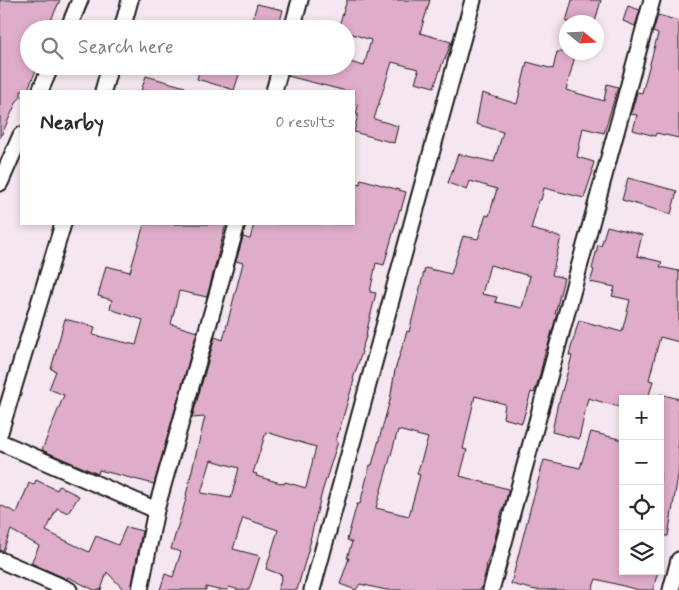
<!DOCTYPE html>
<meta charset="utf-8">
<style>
body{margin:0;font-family:Mynerve,sans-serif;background:#f2f2f3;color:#2b2b33}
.controls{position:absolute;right:15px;bottom:15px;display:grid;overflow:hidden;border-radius:0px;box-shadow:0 2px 8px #0003}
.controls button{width:45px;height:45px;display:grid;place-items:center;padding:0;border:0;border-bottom:1px solid #e1e1e2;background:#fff;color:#2b2b33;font:25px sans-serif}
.compass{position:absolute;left:559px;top:15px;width:45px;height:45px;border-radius:50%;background:#fff;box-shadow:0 2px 8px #0003;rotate:108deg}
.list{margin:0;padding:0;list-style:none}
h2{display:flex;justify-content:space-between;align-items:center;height:65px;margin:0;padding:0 20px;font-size:21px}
h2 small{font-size:16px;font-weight:400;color:#7c7c81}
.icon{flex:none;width:28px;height:28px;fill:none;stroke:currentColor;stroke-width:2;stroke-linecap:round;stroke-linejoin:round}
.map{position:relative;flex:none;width:679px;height:590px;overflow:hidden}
.search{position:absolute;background:#fff;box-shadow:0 2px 8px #0003;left:20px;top:20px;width:335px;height:55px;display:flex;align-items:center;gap:12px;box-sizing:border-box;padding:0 18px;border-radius:28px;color:#7c7c81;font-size:19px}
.panel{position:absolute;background:#fff;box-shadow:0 2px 8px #0003;left:20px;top:90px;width:335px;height:135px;border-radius:0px}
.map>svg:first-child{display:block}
</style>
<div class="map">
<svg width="679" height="590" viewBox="0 0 679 590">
<rect width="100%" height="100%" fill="#f5e6ef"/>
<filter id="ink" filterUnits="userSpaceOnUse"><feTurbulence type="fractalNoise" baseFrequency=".02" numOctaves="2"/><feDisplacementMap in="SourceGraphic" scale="10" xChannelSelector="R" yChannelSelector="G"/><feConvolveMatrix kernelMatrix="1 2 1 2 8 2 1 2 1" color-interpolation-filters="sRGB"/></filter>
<g filter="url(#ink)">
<!-- building -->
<g fill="#dfacca" stroke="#1c1c1c" fill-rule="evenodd">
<polygon points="0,0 60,0 47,29 29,29 29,66 38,66 27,91 21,91 21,97 17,101 0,138"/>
<polygon points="347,0 430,0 420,33 451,42 445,60 444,59 434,87 415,82 419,71 417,71 418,69 392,62 374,119 398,126 394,143 354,132 358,114 356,114 358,105 354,104 354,91 346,91 288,76 290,66 346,66 346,61 364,66 371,40 346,32 346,29 338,29"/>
<polygon points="572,0 601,0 595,22 566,22"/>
<polygon points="257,4 283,10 278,29 250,29"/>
<polygon points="628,6 640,10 635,26 623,21"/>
<polygon points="658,15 679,21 679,138 656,133 655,136 633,130 637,115 631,114 637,92 642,93 658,34 653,32"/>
<path d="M557 52H576L566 90 604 101 607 84 618 87 604 133 583 128 577 157 594 162 592 169 593 171 584 198 544 188 541 200H539L531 229 561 237 552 275 564 278 555 314H557L547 349H546L539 378 534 393 531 392 522 423 503 418 505 404 475 396 463 449 467 450 460 476 508 489V492L504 508 503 507 493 546 486 566H487L481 590H386L360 584 356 590 340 584 349 558H347L352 542 347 540 357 504H360L370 465H372L390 400 395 370 407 331 409 332 425 268 451 274 463 236 478 239 486 215 489 216 497 189 470 181 467 190 448 183 458 154 494 162 503 132 476 124 482 93 517 104 527 62 553 69ZM490 265 530 276 522 308 495 302 497 297 482 294ZM398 430 428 438 417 474 420 475 409 516 376 508Z"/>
<polygon points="201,66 242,66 234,90 197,79"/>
<polygon points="146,76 185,87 184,91 141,91"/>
<polygon points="628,178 677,191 671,214 622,200"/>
<path d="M361 179 406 192 401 210 400 209 384 265 376 263 370 292 376 293 366 334H367L361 351 362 352 353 379 354 380 336 441 338 442 334 454 322 492 310 540H311L297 590H278L282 575 266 569 278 530 243 518 233 549 260 556 249 590H240L229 587 228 590H218L206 587V590H160L165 574 173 577 181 552 171 549 187 496 186 495 205 417 192 418 215 337 223 340 243 263 236 261 243 237 250 239 254 224H354V182L360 184ZM266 432 316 447 306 488 285 482 284 484 256 476 257 474 253 473ZM211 460 239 468 231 498 201 493Z"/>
<polygon points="144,224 226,224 207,297 179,291 171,324 197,332 154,484 99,470 98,474 42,450 64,395 49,389 56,371 51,369 65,319 95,327 93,335 136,345 143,320 110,309 112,300 98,296 106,266 130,272"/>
<polygon points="607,226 642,235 637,256 662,262 660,267 679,271 679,342 660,337 649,380 653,381 648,399 623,399 623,408 588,398 579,439 552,432 558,402 559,402 572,356 569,355 579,320 622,332 630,300 612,296 615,287 590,282 594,270 592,269 598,245 601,246"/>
<polygon points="660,394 679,399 679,443 678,447 679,450 679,470 668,536 660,536"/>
<polygon points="591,432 623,440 623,571 658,571 653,590 639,590 596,579 592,590 536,590 511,584 531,506 544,460 580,468"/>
<polygon points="36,480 57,490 59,486 79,496 68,513 57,508 46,531 89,552 96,536 118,545 126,527 142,531 131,590 124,590 107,572 101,590 94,590 68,577 67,579 31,563 39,546 11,530 3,551 0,551 0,505 17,513 29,483 34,485"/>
</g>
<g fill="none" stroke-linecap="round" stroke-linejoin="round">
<defs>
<g id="minor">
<polyline points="68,29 80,0"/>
<polyline points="122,29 130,0"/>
<polyline points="292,29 300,0"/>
<polyline points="40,91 51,66"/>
<polyline points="103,91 110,66"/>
<polyline points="274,91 281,66"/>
<polyline points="0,183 21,135"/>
<polyline points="0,432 63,224"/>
<polyline points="0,442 156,510"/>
<polyline points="0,560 69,590"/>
<polyline points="140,590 156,510 237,224"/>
<polyline points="312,590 473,0"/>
<polyline points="491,590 652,0"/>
<polyline points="671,590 679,560"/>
</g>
</defs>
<!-- minor casing -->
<use href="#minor" stroke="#1c1c1c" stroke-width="19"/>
<!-- minor -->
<use href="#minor" stroke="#fff" stroke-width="15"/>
</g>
</g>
</svg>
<div class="controls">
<button>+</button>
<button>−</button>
<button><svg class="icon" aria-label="locate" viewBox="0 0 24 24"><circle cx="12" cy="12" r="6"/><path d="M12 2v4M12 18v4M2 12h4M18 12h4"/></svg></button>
<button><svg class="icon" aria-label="layers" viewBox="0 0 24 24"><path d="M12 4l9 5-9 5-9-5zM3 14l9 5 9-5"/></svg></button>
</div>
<svg class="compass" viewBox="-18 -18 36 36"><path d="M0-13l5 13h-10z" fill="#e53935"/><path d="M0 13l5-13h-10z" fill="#7c7c81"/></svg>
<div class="search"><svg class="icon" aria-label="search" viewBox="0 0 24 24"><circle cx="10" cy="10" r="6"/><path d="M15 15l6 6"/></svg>Search here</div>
<section class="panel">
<h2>Nearby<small>0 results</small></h2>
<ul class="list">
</ul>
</section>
</div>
